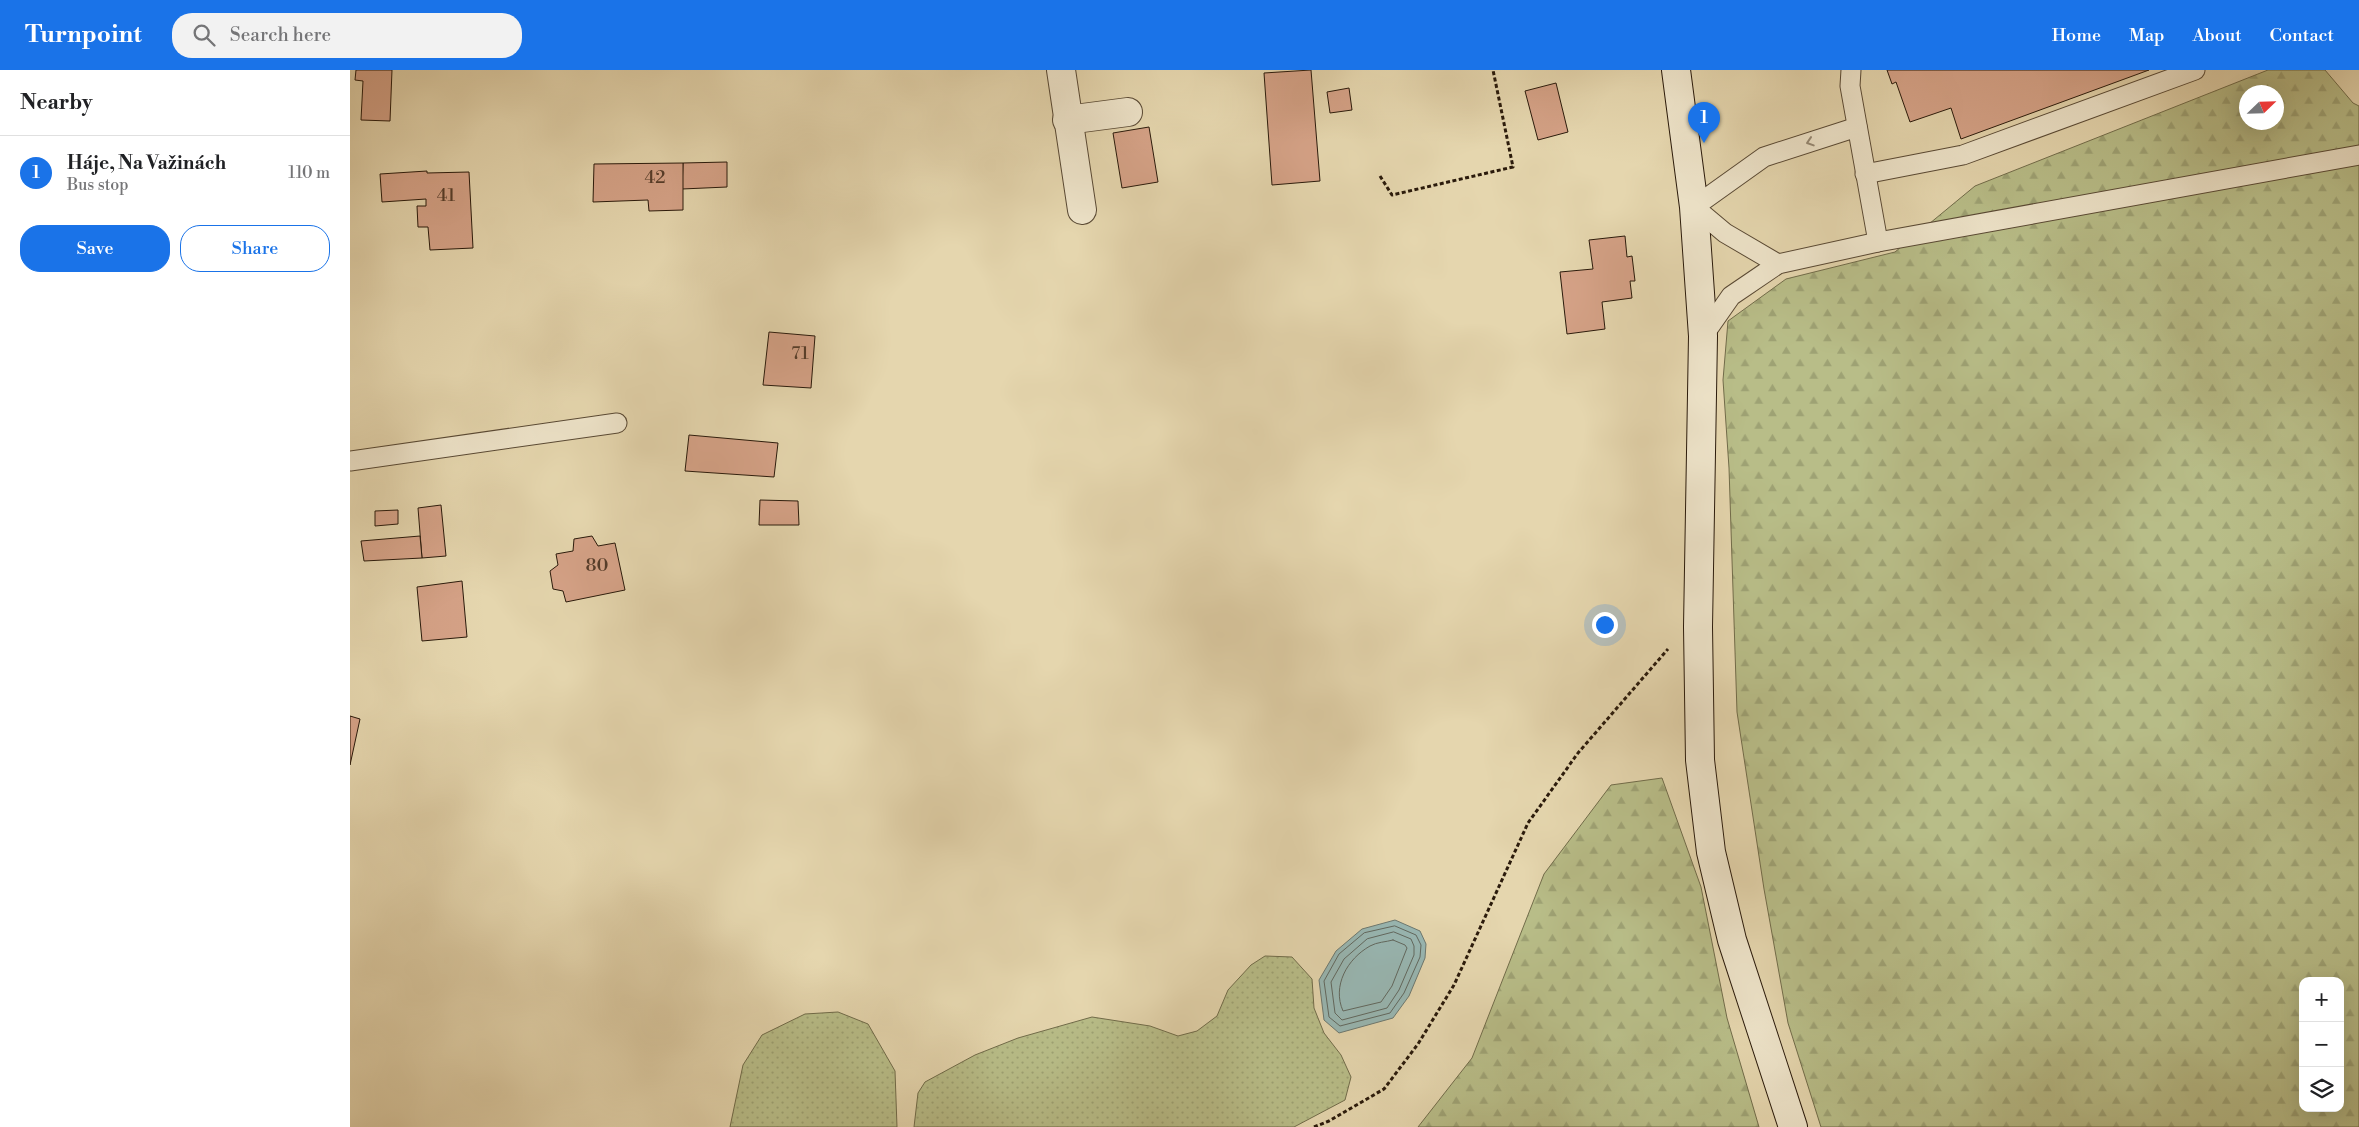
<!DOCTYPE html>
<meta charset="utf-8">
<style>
body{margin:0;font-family:"Libre Bodoni",serif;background:#f2f2f2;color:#202124}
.controls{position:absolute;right:15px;bottom:15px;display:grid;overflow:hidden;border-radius:10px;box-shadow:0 5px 20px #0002}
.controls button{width:45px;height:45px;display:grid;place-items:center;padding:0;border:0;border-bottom:1px solid #e0e0e0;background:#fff;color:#202124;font:25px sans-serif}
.compass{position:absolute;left:1889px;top:15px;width:45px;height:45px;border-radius:50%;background:#fff;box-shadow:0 5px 20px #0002;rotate:67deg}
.you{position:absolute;left:1254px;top:554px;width:18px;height:18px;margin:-12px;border:4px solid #fff;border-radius:50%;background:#1a73e8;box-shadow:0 0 0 8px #1a73e833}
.badge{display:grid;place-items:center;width:32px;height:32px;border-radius:50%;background:#1a73e8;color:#fff;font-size:16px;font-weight:700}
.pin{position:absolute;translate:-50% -41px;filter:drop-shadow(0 1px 2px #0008)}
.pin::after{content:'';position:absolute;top:26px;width:18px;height:15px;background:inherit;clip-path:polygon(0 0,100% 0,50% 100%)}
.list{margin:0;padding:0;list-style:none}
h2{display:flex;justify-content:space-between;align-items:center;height:65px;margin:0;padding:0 20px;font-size:21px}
h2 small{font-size:16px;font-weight:400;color:#757577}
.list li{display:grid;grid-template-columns:32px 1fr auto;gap:15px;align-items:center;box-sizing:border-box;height:75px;padding:0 20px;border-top:1px solid #e0e0e0}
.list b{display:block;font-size:19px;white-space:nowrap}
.list p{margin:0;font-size:16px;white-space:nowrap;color:#757577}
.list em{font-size:16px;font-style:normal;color:#757577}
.actions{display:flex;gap:10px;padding:15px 20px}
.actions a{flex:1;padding:11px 0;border:1px solid #1a73e8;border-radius:20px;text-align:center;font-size:18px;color:#1a73e8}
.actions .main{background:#1a73e8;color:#fff}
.icon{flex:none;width:28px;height:28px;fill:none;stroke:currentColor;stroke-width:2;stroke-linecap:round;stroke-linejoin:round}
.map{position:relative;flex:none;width:2009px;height:1057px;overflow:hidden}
header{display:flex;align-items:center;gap:30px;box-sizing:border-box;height:70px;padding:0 25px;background:#1a73e8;color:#fff}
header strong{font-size:24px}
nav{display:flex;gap:28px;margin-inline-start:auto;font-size:18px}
.search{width:350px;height:45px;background:#f2f2f2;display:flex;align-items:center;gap:12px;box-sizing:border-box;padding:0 18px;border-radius:20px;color:#757577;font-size:19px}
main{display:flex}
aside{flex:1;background:#fff}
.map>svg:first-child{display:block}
</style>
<header>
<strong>Turnpoint</strong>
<div class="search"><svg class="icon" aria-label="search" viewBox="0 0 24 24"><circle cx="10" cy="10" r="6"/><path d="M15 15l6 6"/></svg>Search here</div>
<nav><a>Home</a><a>Map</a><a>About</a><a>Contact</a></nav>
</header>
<main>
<aside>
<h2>Nearby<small></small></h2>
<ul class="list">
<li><span class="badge">1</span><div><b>Háje, Na Važinách</b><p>Bus stop</p></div><em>110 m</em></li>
</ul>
<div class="actions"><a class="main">Save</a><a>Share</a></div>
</aside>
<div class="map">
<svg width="2009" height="1057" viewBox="0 0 2009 1057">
<defs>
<pattern id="grass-dots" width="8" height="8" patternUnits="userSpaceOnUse" patternTransform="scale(1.25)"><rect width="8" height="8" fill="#b8bd88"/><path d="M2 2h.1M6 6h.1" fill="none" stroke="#9ea274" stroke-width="1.8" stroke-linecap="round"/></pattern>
<pattern id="forest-firs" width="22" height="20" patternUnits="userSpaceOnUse" patternTransform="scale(1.25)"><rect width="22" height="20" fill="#b8bd88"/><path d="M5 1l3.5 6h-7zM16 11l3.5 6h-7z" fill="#9ea274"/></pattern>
</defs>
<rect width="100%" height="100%" fill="#e5d6ae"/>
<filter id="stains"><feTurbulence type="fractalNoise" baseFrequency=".004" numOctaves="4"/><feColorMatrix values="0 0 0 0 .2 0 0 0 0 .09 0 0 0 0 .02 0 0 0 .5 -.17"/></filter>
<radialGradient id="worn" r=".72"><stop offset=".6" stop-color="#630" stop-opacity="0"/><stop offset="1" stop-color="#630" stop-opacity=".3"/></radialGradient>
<!-- grass -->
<g fill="url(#grass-dots)" stroke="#716c4a">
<polygon points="915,886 942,887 962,909 964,938 974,963 991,985 1001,1007 995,1030 944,1057 564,1057 568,1023 575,1012 625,985 668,968 742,947 800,956 828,966 847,961 867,946 878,920 901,895"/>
<polygon points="488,942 518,954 545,1001 547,1057 380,1057 393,995 412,965 455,944"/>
</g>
<!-- forest -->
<g fill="url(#forest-firs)" stroke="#716c4a" fill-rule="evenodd">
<path d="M1918 0H1975L2003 33 2009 36V1057H1471L1438 953 1414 819 1387 642 1379 398 1373 310 1378 251 1436 209 1545 182 1625 116ZM1896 22H1926V52H1896ZM1953 911H1990V1038H1953Z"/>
<polygon points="1312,708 1351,817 1377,948 1409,1057 1068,1057 1122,988 1194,804 1261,715"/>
</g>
<!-- water -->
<polygon fill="#98b7b3" stroke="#6c7870" points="1045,850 1070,861 1076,874 1075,888 1059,926 1043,948 989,963 974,950 969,910 986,881 1012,859"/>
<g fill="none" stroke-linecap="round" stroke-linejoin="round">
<!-- shore -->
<g stroke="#61685f" stroke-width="1">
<polygon points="1045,856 1066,865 1071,875 1070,887 1054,923 1040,943 990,956 979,947 974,911 989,884 1014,863"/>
<polygon points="1044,862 1061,869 1064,876 1064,885 1049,920 1037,938 992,950 985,943 981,912 994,889 1017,869"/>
<path d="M1043 870 1055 875 1057 878 1042 916 1031 932 993 941C982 916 997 889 1020 876 1027 872 1036 872 1043 870Z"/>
</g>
</g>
<!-- building -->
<g fill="#d5a287" stroke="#2a1a0b">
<polygon points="6,0 42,0 40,51 11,50 13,11 5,10"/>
<polygon points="961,0 970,111 922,115 914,3"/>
<polygon points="1537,0 1799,0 1611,69 1601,38 1560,52 1546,12 1542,14"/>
<polygon points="1206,13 1218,62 1188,70 1175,21"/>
<polygon points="999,18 1002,40 980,43 977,22"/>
<polygon points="799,57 808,112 772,118 763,63"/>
<polygon points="377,92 377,117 332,119 333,93"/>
<polygon points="333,93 333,140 299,141 298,130 243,132 244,94"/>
<polygon points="77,101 77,103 119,102 123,178 80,180 78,157 68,157 67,136 76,136 76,129 32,132 30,104"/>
<polygon points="1275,166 1277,187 1282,186 1285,211 1280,211 1282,228 1252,232 1255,259 1217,264 1210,202 1243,199 1239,170"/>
<polygon points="419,262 465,266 461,318 413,315"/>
<polygon points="339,365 428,373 424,407 335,401"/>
<polygon points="410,430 448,431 449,455 409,455"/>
<polygon points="91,435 96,486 72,488 68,438"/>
<polygon points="48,440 48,454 25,456 25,441"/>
<polygon points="70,466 72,488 14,491 11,471"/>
<polygon points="242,466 248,476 265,473 275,520 216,532 213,521 203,519 200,501 208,495 206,484 223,481 224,469"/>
<polygon points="112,511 117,567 72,571 67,517"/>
<polygon points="0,646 10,649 0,695"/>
</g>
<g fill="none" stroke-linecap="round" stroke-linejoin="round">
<defs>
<g id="service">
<polyline points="1501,0 1500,16 1528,172"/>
<polyline points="1515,104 1613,85 1845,0"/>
<polyline points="1428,194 1375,163 1344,137 1414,87 1507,57"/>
<polyline points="1353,266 1381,226 1428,194 1528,172 2009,85"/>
<polyline points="0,391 267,353"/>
</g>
<g id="minor">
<polyline points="711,0 732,140"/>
<polyline points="717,50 778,42"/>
</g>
<polyline id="secondary" points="1326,0 1344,137 1353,266 1348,557 1350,690 1361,782 1382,870 1443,1057"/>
</defs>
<!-- service casing -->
<use href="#service" stroke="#594934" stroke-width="21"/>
<!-- minor casing -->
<use href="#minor" stroke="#594934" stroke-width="30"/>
<!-- secondary casing -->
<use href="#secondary" stroke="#2a1a0b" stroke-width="30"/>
<!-- path -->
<g stroke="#2a1a0b" stroke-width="3" stroke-dasharray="4 2.5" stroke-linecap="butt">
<polyline points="1030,106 1042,125 1163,97 1143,0"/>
<polyline points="964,1057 979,1051 1034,1019 1068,974 1104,915 1178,753 1228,683 1318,579"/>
</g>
<!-- service -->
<use href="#service" stroke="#eee4ca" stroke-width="19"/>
<!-- minor -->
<use href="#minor" stroke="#eee4ca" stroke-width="28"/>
<!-- secondary -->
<use href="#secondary" stroke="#eee4ca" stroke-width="28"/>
</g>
<!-- one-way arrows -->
<defs><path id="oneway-chevron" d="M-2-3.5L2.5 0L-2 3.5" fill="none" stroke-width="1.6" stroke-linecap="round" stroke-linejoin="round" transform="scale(1.25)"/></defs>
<use stroke="#968974" href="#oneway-chevron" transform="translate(1460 72) rotate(162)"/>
<g text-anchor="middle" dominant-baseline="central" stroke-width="5" stroke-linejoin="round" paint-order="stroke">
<!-- number labels -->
<g font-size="18" fill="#553c2a">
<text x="305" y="107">42</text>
<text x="96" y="125">41</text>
<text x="450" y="283">71</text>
<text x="247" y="495">80</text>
</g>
</g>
<rect width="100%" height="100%" filter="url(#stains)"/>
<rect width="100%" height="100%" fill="url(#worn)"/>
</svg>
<div class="controls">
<button>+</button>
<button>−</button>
<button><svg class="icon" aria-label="layers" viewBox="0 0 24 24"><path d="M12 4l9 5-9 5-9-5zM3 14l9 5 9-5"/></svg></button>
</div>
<svg class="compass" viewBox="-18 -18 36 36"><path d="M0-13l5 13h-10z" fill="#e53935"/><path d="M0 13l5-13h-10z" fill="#757577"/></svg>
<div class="you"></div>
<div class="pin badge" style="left:1354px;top:73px">1</div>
</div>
</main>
